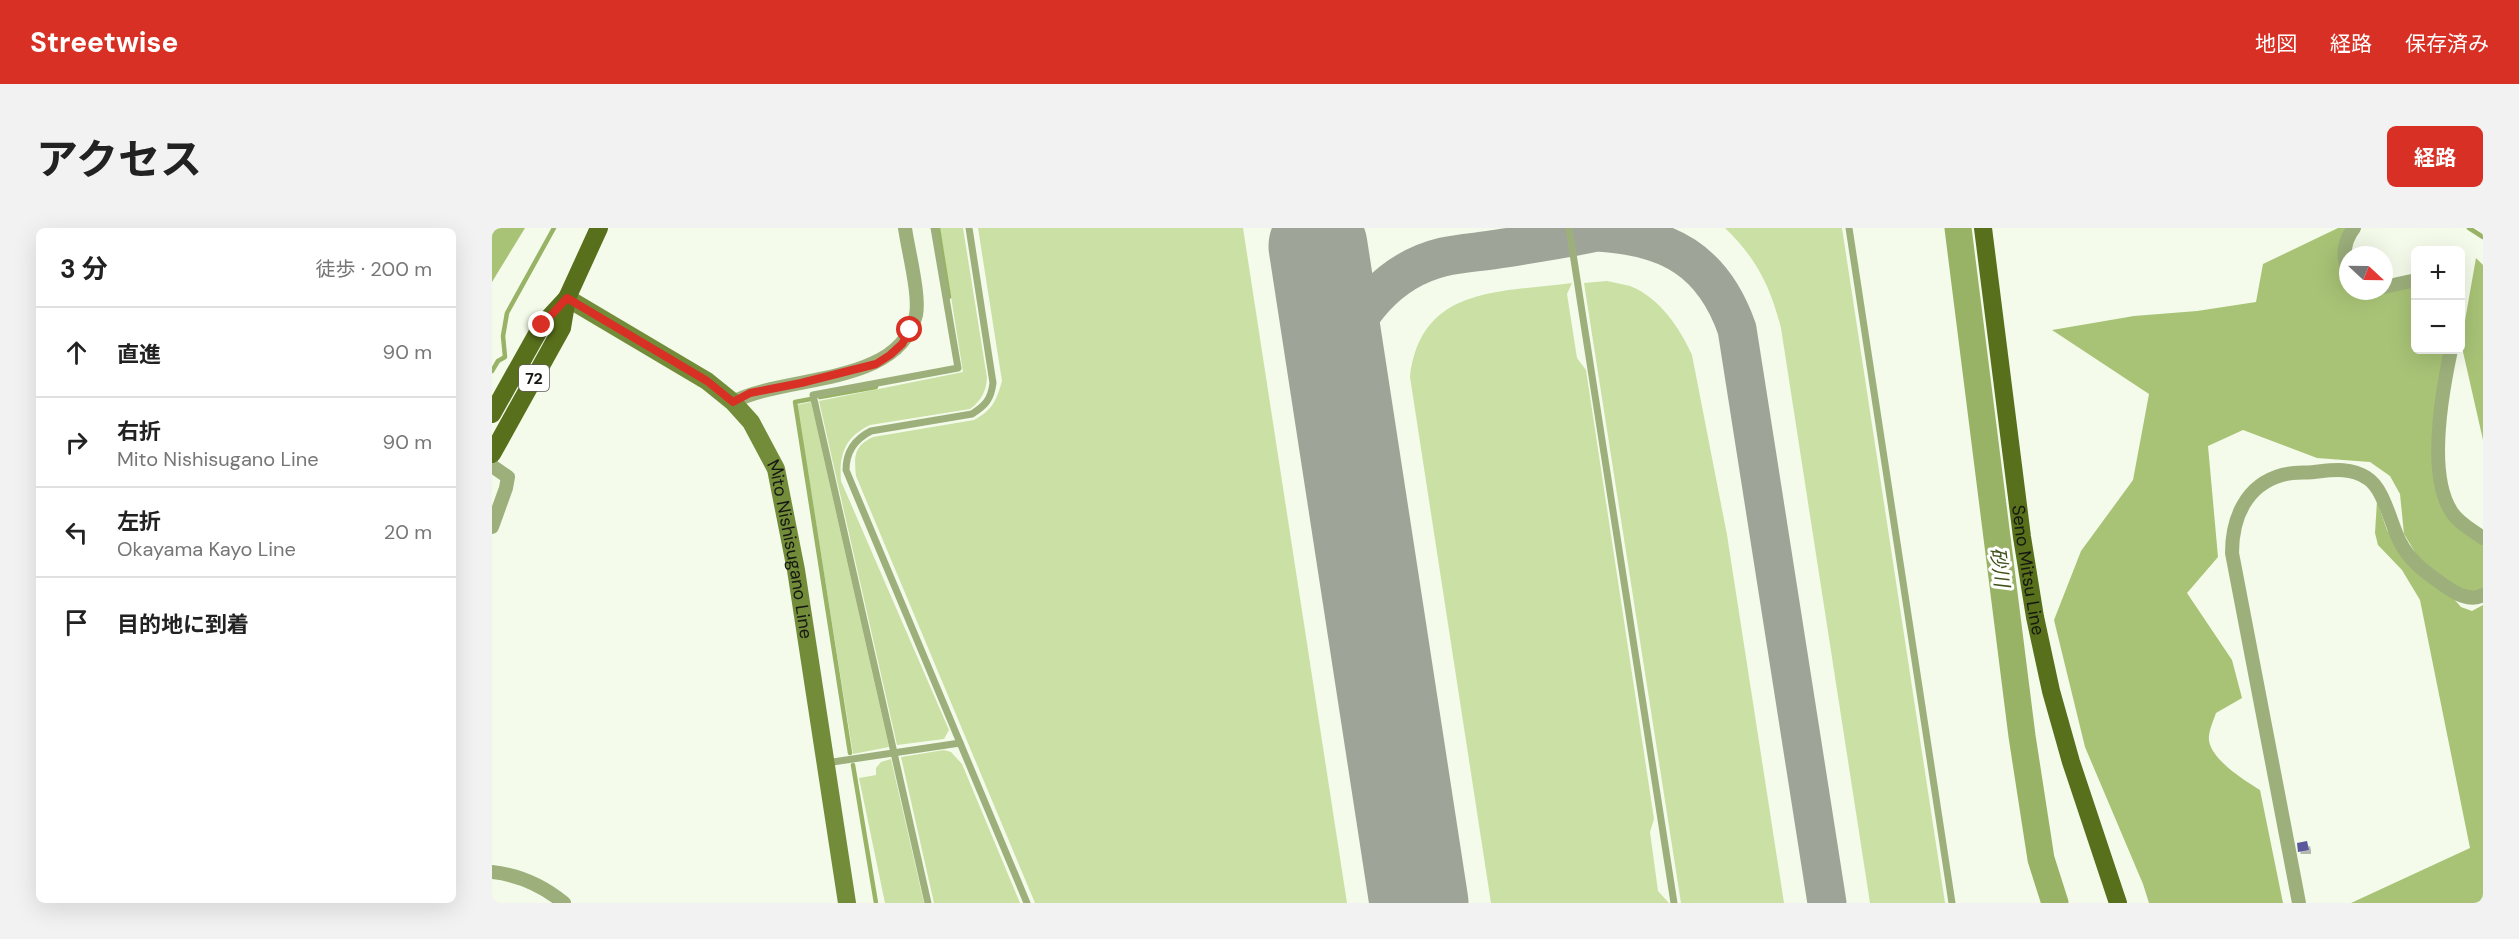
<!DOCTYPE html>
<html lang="ja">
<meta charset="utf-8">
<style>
body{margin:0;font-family:"DM Sans","Noto Sans JP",sans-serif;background:#f2f2f2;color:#222}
.controls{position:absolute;right:18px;top:18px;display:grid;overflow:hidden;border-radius:9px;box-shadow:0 6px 24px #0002}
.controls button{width:54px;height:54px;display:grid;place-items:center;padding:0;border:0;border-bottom:2px solid #e0e0e0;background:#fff;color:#222;font:30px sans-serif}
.compass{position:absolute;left:1847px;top:18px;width:54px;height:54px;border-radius:50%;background:#fff;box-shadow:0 6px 24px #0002;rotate:112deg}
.stop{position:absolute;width:18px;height:18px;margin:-14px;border:4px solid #d93025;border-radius:50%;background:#fff}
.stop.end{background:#d93025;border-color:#fff;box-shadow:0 2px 6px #0008}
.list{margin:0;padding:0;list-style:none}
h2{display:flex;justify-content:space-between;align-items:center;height:78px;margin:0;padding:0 24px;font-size:26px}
h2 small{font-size:20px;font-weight:400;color:#767676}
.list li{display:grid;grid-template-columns:39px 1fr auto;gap:18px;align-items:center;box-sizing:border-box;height:90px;padding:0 24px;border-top:2px solid #e0e0e0}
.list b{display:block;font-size:22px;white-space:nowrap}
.list p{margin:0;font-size:20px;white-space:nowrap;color:#767676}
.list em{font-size:20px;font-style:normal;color:#767676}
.icon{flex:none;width:33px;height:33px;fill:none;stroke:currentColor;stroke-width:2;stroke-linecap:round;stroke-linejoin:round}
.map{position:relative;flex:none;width:1991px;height:675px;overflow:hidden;border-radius:9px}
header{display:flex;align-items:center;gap:36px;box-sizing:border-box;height:84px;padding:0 30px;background:#d93025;color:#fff}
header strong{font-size:28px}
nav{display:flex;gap:33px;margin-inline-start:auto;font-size:21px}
.intro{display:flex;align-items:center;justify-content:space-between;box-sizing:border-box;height:144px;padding:0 36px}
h1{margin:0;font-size:42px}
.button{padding:15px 27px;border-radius:9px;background:#d93025;color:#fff;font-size:21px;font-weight:700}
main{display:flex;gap:36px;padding:0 36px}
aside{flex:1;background:#fff;border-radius:9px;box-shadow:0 6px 24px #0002}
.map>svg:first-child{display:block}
</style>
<header>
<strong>Streetwise</strong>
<nav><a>地図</a><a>経路</a><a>保存済み</a></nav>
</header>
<div class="intro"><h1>アクセス</h1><a class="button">経路</a></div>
<main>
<aside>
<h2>3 分<small>徒歩 · 200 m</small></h2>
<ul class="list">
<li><svg class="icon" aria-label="ahead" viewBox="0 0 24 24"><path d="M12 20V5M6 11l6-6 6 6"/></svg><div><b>直進</b></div><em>90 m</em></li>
<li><svg class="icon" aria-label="right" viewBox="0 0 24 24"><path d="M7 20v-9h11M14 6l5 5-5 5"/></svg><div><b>右折</b><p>Mito Nishisugano Line</p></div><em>90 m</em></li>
<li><svg class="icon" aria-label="left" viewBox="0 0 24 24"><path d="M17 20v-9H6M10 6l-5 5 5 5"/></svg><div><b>左折</b><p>Okayama Kayo Line</p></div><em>20 m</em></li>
<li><svg class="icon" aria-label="arrive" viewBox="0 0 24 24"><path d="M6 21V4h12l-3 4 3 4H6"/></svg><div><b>目的地に到着</b></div></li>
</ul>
</aside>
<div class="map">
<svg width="1991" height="675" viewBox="0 0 1991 675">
<defs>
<filter id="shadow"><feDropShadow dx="3" dy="5" stdDeviation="0" flood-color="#0004"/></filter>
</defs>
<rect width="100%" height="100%" fill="#f4fbea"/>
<!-- green -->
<g fill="#cbe0a5">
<path d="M448 0H471L495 150C494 164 489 173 478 181L378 197C353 209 347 226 349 253L457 502 452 511 405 517 327 173 471 144Z"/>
<path d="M486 0H751L855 675H543L364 248C362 228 362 218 381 209L482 192C500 182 504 174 510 153Z"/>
<path d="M1233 0H1350L1453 675H1378L1289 100C1278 58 1265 31 1233 0Z"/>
<path d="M1115 53C1122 55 1131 56 1138 58 1167 69 1188 100 1200 127L1235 307 1292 675H1189L1092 55Z"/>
<path d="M1080 55 1075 66 1085 130 1094 142 1162 591 1158 604 1166 663 1177 675H999L918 149C929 57 1009 65 1080 55Z"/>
<polygon points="319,174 397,519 361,526 305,177"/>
<polygon points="452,522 459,524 470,536 528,675 442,675 409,529"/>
<polygon points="399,531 432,675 393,675 367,550 384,547 384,540 389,534"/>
</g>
<!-- forest -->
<g fill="#a8c376">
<polygon points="0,0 33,0 0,54"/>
<path d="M1846 0H1857L1847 33 1856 50V63L1884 65 1923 56 1924 122H1955L1947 267 1991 315V363L1988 366 1961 359 1929 334 1912 306 1908 266 1898 248 1878 234 1825 230 1751 202 1716 218 1726 329 1695 365 1740 432 1750 470 1724 485C1721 494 1716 504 1717 513 1721 533 1752 552 1768 562L1791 675H1657L1651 656 1593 519 1562 392 1589 323 1641 252 1657 166 1560 102 1642 88 1705 83 1764 74 1771 36Z"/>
<polygon points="1984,30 1991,37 1991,212 1969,115"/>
<polygon points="1885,273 1895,302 1923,341 1961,370 1969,379 1980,383 1991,377 1991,673 1988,675 1859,675 1978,620 1928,372 1910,342 1886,317 1883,305"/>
</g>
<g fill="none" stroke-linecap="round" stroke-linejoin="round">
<!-- stream -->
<g stroke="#98b266" stroke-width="4.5">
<polyline points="446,0 457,69"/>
<polyline points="1977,0 1991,9"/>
<polyline points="0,143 6,133 13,129 11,108 15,85 62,0"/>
<polyline points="328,169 384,159"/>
<polyline points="319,171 303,174 358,525"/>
<polyline points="361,537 384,675"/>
</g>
<!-- river -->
<polyline stroke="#98b266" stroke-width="27" points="1466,0 1530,508 1549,631 1563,675"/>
<!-- taxiway -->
<path stroke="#9fa498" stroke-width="39" d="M845 140C859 87 897 42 951 29 969 25 988 24 1006 21 1039 16 1072 11 1105 4 1176 8 1221 32 1245 101L1335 675"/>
<!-- runway -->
<polyline stroke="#9fa498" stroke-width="99" points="826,18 927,675"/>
</g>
<!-- building -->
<polygon fill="#5c589c" filter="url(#shadow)" points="1815,613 1817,622 1806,624 1805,615"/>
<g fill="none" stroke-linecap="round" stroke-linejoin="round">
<!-- lane -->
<g stroke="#9db07c" stroke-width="7">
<path d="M477 0 501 155C499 171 494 177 480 186L379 203C363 211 354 223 354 242L535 675"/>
<polyline points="1077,0 1182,675"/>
<polyline points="1357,0 1460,675"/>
<polyline points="334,535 468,515"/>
<polyline points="436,675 321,167 466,140 442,0"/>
</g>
<!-- street -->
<g stroke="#9db07c" stroke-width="14">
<path d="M1856 42C1850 27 1852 13 1862 0"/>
<polyline points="1892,59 1924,52"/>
<path d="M1959 122C1950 164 1935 245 1959 283 1966 295 1980 302 1991 310"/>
<path d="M241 174C294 146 407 159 424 87 428 67 416 22 413 0"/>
<polyline points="0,238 16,249 14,260 0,299"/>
<path d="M0 644C28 647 50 657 72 675"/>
<path d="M1807 675 1740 325C1740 290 1754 257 1790 247 1800 244 1812 245 1822 244 1841 242 1858 239 1875 250 1892 260 1899 297 1908 314 1918 334 1936 346 1953 358 1964 366 1978 374 1991 367"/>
</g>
<!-- secondary -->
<path stroke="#738c3a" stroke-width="18" id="s1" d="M75 70 215 153 241 174 259 194 284 241 304 342 355 675"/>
<!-- primary -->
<g stroke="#58701b" stroke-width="18">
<path id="s2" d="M1491 0 1530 309 1543 389 1559 463 1579 534 1626 675"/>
<polyline points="0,186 50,97 75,70"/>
<polyline points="0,226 70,100 75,70 107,0"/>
</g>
</g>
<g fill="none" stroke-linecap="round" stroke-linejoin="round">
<!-- route -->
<polyline stroke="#d93025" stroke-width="8" points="50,97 75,70 215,153 241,174 258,165 309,155 384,136 398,127 410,116 418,102"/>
</g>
<g text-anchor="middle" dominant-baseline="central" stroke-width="6" stroke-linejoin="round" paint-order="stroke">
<!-- shield labels -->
<rect fill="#fff" stroke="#5b5d58" stroke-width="1.5" x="27" y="137" width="30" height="26" rx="4.5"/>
<g font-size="16" font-weight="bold" fill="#151711">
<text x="42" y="150">72</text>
</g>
<!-- street labels -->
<g font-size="18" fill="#151711" stroke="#fff">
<text stroke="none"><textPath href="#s1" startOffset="358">Mito Nishisugano Line</textPath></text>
<text stroke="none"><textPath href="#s2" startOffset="345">Seno Mitsu Line</textPath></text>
</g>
<!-- water labels -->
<g font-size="20" font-style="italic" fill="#41521b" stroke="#fff">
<text transform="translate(1508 339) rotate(83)">砂川</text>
</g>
</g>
</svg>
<div class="controls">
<button>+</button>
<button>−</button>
</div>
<svg class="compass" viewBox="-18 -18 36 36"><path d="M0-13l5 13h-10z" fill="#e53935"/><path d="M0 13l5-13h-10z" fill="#767676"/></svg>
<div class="stop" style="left:418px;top:102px"></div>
<div class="stop end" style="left:50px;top:97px"></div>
</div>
</main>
